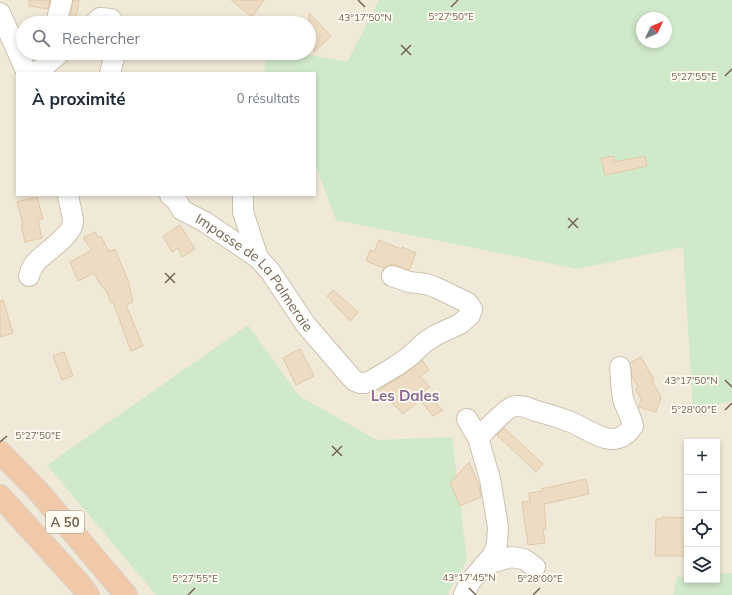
<!DOCTYPE html>
<html lang="fr">
<meta charset="utf-8">
<style>
body{margin:0;font-family:Mulish,sans-serif;background:#f6f6f7;color:#1f2937}
.controls{position:absolute;right:12px;bottom:12px;display:grid;overflow:hidden;border-radius:0px;box-shadow:0 2px 6px #0003}
.controls button{width:36px;height:36px;display:grid;place-items:center;padding:0;border:0;border-bottom:1px solid #e0e1e3;background:#fff;color:#1f2937;font:20px sans-serif}
.compass{position:absolute;left:636px;top:12px;width:36px;height:36px;border-radius:50%;background:#fff;box-shadow:0 2px 6px #0003;rotate:46deg}
.list{margin:0;padding:0;list-style:none}
h2{display:flex;justify-content:space-between;align-items:center;height:52px;margin:0;padding:0 16px;font-size:17px}
h2 small{font-size:13px;font-weight:400;color:#747a83}
.icon{flex:none;width:22px;height:22px;fill:none;stroke:currentColor;stroke-width:2;stroke-linecap:round;stroke-linejoin:round}
.map{position:relative;flex:none;width:732px;height:595px;overflow:hidden}
.search{position:absolute;background:#fff;box-shadow:0 2px 6px #0003;left:16px;top:16px;width:300px;height:44px;display:flex;align-items:center;gap:10px;box-sizing:border-box;padding:0 14px;border-radius:22px;color:#747a83;font-size:15px}
.panel{position:absolute;background:#fff;box-shadow:0 2px 6px #0003;left:16px;top:72px;width:300px;height:124px;border-radius:0px}
.map>svg:first-child{display:block}
</style>
<div class="map">
<svg width="732" height="595" viewBox="0 0 732 595">
<rect width="100%" height="100%" fill="#fcf8ec"/>
<!-- residential -->
<path fill="#f0e9d8" fill-rule="evenodd" d="M0 0H732V595H0ZM642 18H666V42H642ZM23 23H309V53H23ZM17 73H315V195H17ZM687 442H717V580H687Z"/>
<!-- green -->
<g fill="#d1e9cb" fill-rule="evenodd">
<path d="M379 0H732V401L693 411 683 247 578 269 336 220 315 164V73H264L266 53H301L347 62ZM642 18H666V42H642Z"/>
<polygon points="248,325 299,396 377,440 452,437 467,560 448,593 449,595 156,595 47,465"/>
<polygon points="732,573 732,595 673,595 677,577 687,576 687,580 717,580 717,574"/>
</g>
<!-- building -->
<g fill="#eddcc3" stroke="#e1c8a7">
<polygon points="29,0 50,0 48,9 29,6"/>
<polygon points="73,0 79,0 76,17 70,16"/>
<polygon points="231,0 264,0 252,17"/>
<polygon points="309,13 331,36 315,51 309,44"/>
<polygon points="614,156 614,162 645,156 647,166 605,175 601,158"/>
<polygon points="37,197 43,219 38,220 42,238 25,242 21,225 23,225 17,202"/>
<polygon points="180,225 195,249 182,257 178,248 172,252 163,236"/>
<polygon points="95,232 98,237 101,236 109,252 115,249 128,281 133,302 126,305 143,346 131,351 113,302 111,303 107,292 100,284 94,273 78,281 70,262 92,250 83,238"/>
<polygon points="379,240 401,249 402,247 416,253 409,270 396,265 390,265 384,268 366,261 370,250 374,252"/>
<polygon points="333,290 358,312 350,321 327,296"/>
<polygon points="3,300 13,333 0,337 0,301"/>
<polygon points="300,349 314,376 296,385 283,358"/>
<polygon points="64,352 73,376 62,380 53,356"/>
<polygon points="641,357 654,380 652,381 661,397 656,412 639,407 641,399 635,389 638,387 632,377 630,363"/>
<polygon points="422,360 429,370 420,376 430,387 425,391 427,394 426,395 443,410 433,416 420,400 403,414 379,390 403,375"/>
<polygon points="504,428 543,464 536,472 497,435"/>
<polygon points="469,462 479,485 481,497 460,506 450,483"/>
<polygon points="586,479 589,494 544,504 546,529 543,529 545,543 528,545 522,502 530,501 529,493 543,491 541,489"/>
<polygon points="662,517 685,518 684,556 655,556 656,519 662,519"/>
</g>
<g fill="none" stroke-linecap="round" stroke-linejoin="round">
<defs>
<g id="minor">
<polyline points="0,13 27,73"/>
<polyline points="56,23 62,0"/>
<polyline points="95,23 100,18 111,19 114,23"/>
<polyline points="28,73 39,71 60,53"/>
<polyline points="110,73 115,53"/>
<path id="s1" d="M170 195 176 200 182 210 205 222 258 258 270 271 306 325 350 376 355 381 360 383H365L371 381 396 366 410 356 425 342 436 335 460 324 470 315 472 309 468 303 437 288 426 284 409 282 392 276"/>
<polyline points="243,195 243,212 258,258"/>
<path d="M29 276C30 271 32 267 36 262 45 252 72 236 73 222 73 216 69 202 68 195"/>
<path d="M478 438C485 431 504 410 512 407 519 404 529 408 536 411 548 414 560 418 571 422 592 431 615 453 633 426 631 416 626 408 623 399 621 388 621 377 620 367"/>
<polyline points="484,565 511,557 524,559 535,567"/>
<polyline points="464,595 470,582 493,555 497,544 498,527 490,479 481,448 478,438 467,419"/>
</g>
<g id="highway">
<polyline points="0,452 38,491 126,595"/>
<polyline points="0,496 79,583 88,595"/>
</g>
</defs>
<!-- minor casing -->
<use href="#minor" stroke="#ccc1af" stroke-width="22"/>
<!-- highway casing -->
<use href="#highway" stroke="#d9d4ce" stroke-width="24"/>
<!-- minor -->
<use href="#minor" stroke="#fff" stroke-width="20"/>
<!-- highway -->
<use href="#highway" stroke="#f1c8a8" stroke-width="22"/>
</g>
<!-- ticks -->
<path fill="none" stroke="#766450" stroke-width="1.5" d="M358 0 365 7M451 7 458 0M401 45 411 55M401 55 411 45M725 76 732 69M568 218 578 228M568 228 578 218M165 273 175 283M165 283 175 273M725 380 732 387M725 410 732 403M0 442 7 436M332 446 342 456M332 456 342 446M469 588 476 595M188 595 195 588M533 595 540 588"/>
<g text-anchor="middle" dominant-baseline="central" stroke-width="3.5" stroke-linejoin="round" paint-order="stroke">
<!-- shield labels -->
<rect fill="#fefcf3" stroke="#9f9281" stroke-width="1" x="46" y="511" width="38" height="22" rx="3"/>
<g font-size="13" font-weight="bold" fill="#766450">
<text x="65" y="522">A 50</text>
</g>
<!-- street labels -->
<g font-size="14" fill="#766450" stroke="#fefcf3">
<text stroke="none"><textPath href="#s1" startOffset="117">Impasse de La Palmeraie</textPath></text>
</g>
<!-- neighbourhood labels -->
<g font-size="15" font-weight="bold" fill="#8b6891" stroke="#fefcf3">
<text x="405" y="395">Les Dales</text>
</g>
</g>
<g font-size="10" text-anchor="middle" fill="#766450" stroke="#fefcf3" stroke-width="3.5" stroke-linejoin="round" paint-order="stroke">
<text x="451" y="20">5°27'50"E</text>
<text x="365" y="21">43°17'50"N</text>
<text x="694" y="80">5°27'55"E</text>
<text x="691" y="384">43°17'50"N</text>
<text x="694" y="413">5°28'00"E</text>
<text x="38" y="439">5°27'50"E</text>
<text x="469" y="581">43°17'45"N</text>
<text x="195" y="582">5°27'55"E</text>
<text x="540" y="582">5°28'00"E</text>
</g>
</svg>
<div class="controls">
<button>+</button>
<button>−</button>
<button><svg class="icon" aria-label="locate" viewBox="0 0 24 24"><circle cx="12" cy="12" r="6"/><path d="M12 2v4M12 18v4M2 12h4M18 12h4"/></svg></button>
<button><svg class="icon" aria-label="layers" viewBox="0 0 24 24"><path d="M12 4l9 5-9 5-9-5zM3 14l9 5 9-5"/></svg></button>
</div>
<svg class="compass" viewBox="-18 -18 36 36"><path d="M0-13l5 13h-10z" fill="#e53935"/><path d="M0 13l5-13h-10z" fill="#747a83"/></svg>
<div class="search"><svg class="icon" aria-label="search" viewBox="0 0 24 24"><circle cx="10" cy="10" r="6"/><path d="M15 15l6 6"/></svg>Rechercher</div>
<section class="panel">
<h2>À proximité<small>0 résultats</small></h2>
<ul class="list">
</ul>
</section>
</div>
